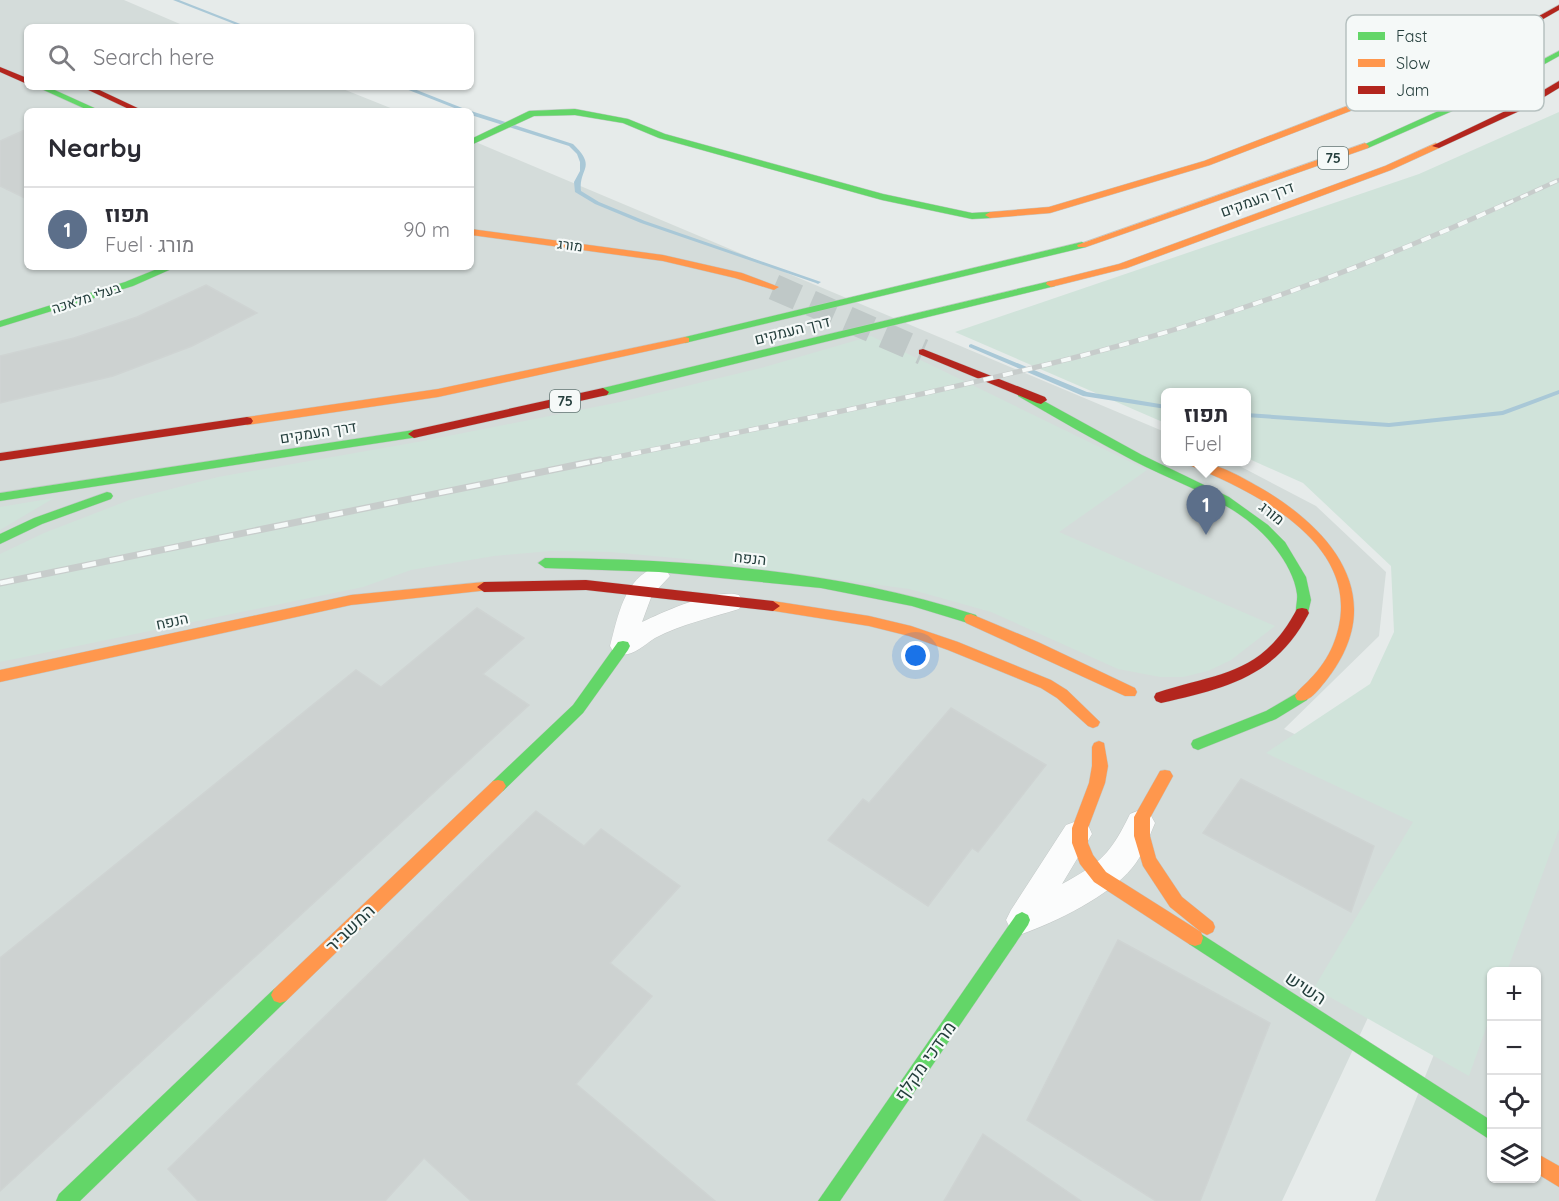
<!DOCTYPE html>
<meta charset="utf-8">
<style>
body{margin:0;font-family:Quicksand,Heebo,sans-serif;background:#f7f7f7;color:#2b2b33}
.controls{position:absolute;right:18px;bottom:18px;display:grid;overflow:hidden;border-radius:9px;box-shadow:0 2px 4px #0004}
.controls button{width:54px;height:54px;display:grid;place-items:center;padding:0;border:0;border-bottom:2px solid #e1e1e2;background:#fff;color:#2b2b33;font:30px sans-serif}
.you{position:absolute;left:916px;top:656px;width:21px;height:21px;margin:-15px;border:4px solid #fff;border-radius:50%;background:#1a73e8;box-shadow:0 0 0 9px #1a73e833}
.badge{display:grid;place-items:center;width:39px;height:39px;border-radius:50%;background:#db2777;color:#fff;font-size:20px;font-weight:700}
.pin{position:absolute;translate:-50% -50px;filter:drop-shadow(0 2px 3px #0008)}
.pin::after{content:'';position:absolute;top:32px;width:21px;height:18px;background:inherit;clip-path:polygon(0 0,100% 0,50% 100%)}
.popup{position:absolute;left:1161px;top:388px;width:90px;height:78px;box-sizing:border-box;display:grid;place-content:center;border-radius:9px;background:#fff;filter:drop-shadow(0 2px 4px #0005);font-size:20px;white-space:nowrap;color:#7c7c81}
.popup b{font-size:22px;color:#2b2b33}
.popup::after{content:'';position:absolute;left:50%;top:100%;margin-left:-12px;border:12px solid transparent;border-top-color:#fff}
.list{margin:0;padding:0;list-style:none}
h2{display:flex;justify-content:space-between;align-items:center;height:78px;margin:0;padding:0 24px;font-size:26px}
h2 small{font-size:20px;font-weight:400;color:#7c7c81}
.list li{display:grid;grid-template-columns:39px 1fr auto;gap:18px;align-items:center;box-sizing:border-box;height:84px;padding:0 24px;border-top:2px solid #e1e1e2}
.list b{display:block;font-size:22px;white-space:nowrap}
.list p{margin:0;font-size:20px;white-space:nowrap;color:#7c7c81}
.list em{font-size:20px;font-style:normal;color:#7c7c81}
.icon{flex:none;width:33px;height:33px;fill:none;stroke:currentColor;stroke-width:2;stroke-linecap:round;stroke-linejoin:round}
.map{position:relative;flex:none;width:1559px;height:1201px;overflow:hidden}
.search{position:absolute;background:#fff;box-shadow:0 2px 4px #0004;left:24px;top:24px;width:450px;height:66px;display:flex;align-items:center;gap:15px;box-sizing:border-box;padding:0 21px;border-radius:9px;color:#7c7c81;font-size:22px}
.panel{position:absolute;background:#fff;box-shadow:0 2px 4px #0004;left:24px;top:108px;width:450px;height:162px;border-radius:9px}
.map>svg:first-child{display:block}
</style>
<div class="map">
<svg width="1559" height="1201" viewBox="0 0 1559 1201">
<rect width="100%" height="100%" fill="#e6ebea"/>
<!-- built -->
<g fill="#d4dcda" fill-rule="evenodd">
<polygon points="0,0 124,0 187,27 27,27 27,87 338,87 398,111 27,111 27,267 471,267 471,140 1165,432 1166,462 1232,462 1316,506 1386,572 1379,636 1284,729 1463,815 1282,1201 0,1201"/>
<path d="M1559 743V1201H1375L1443 1032ZM1492 972H1536V1178H1492Z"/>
</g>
<!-- green -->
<g fill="#d0e3da">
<polygon points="1559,112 1559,829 1507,971 1492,972 1491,1014 1469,1076 1314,988 1413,822 1266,753 1370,684 1394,632 1391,566 1303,483 1247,458 1246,392 1166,392 1165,423 955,332 1419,174"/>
<polygon points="871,336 1147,470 1059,532 1275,626 1231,660 1208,671 1183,677 1160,677 1118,669 991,612 909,589 686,559 610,552 551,551 494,556 411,570 363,587 0,662 0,554 44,533 132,499 218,477 423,441 620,402 761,368"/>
<polygon points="54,498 0,530 0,507"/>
</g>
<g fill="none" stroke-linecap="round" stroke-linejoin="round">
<!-- stream -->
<g fill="#a9c8d7" fill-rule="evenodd">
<polygon points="173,0 179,0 248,27 242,27"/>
<polygon points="401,87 409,87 470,111 462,111"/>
<path d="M471 111 573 144C598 168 578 168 581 191L599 202 645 221 821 282 818 284 816 283 641 223 595 204 575 192 574 182 580 171V162L577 154 569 146 471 115Z"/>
<polygon points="971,344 1087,392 1166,405 1166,409 1083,396 969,347 969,345"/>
<polygon points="1559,390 1559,394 1503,415 1389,427 1246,417 1246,413 1389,423 1502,411"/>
</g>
</g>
<!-- building -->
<g fill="#cdd2d1" stroke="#cfd4d3" stroke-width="1.5">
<polygon points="27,129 27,199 0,186 0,141"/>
<polygon points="206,285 257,313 192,346 113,376 0,403 0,356 74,338 137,317"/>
<polygon points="477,608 524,638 483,674 529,705 0,1191 0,958 356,670 381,687"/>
<polygon points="951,708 1046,765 978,852 972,848 928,906 828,840 863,799 869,803"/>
<polygon points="1241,779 1374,846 1351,912 1203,833"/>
<polygon points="536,811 584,846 601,829 680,886 610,963 652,996 576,1084 715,1201 471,1201 424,1158 385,1201 198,1201 168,1169"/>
<polygon points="1118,940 1270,1023 1200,1201 1156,1201 1027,1120"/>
<polygon points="983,1134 1020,1159 1081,1201 944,1201"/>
</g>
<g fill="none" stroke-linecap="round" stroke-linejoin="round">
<!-- secondary-tunnel -->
<polyline stroke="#bfc8c7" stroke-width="26" stroke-dasharray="26 14" stroke-linecap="butt" points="774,287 923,352"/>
<defs>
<g id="street">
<path d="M657 567 666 570 670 576 652 595 642 622C665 611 716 588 739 595L743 602 739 609C710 618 682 624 655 638 641 647 631 659 614 653L610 646C618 617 624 577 657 567Z"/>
<path d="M1140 810 1150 814 1155 823C1148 839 1143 855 1132 868 1109 896 1056 922 1022 934L1011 930 1006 920 1011 910 1066 825 1077 821 1088 825 1092 834 1062 884C1101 863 1111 853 1130 814Z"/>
</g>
<g id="fast">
<polygon points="1559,51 1559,56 1491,94 1368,148 1361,146 1485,90"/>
<polygon points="37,87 48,87 101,111 90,111"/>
<polygon points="575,109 628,119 665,134 883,194 972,213 990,212 995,215 990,218 972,219 882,200 659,138 623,123 575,115 534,116 471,145 471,139 529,111"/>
<polygon points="1082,242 1087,245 1086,247 685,343 680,340 685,337"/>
<polygon points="162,267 176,267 133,286 0,327 0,321 125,282"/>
<polygon points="1051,281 1055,282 1055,286 603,396 597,392 603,388"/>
<path d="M1022 389 1142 455 1229 497 1268 525 1285 542 1306 577 1311 600 1307 617H1297C1294 610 1298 602 1297 594 1295 578 1286 562 1276 549 1242 503 1182 486 1134 461 1094 440 1056 418 1018 396V390Z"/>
<polygon points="414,430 418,431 420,434 418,437 0,501 0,493"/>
<polygon points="107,492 111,493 113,496 111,499 42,524 0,544 0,534 34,518"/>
<path d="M545 558C686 559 841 570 976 615L978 619 976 623 971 624 912 606 821 588 659 572 545 568 538 563Z"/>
<polygon points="623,641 628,642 630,646 628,650 583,713 503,791 498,792 493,791 490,786 493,781 573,705 618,642"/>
<polygon points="1302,690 1307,692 1309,696 1307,700 1276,719 1203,748 1198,750 1193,748 1191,744 1193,740 1266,711"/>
<polygon points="1022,912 1028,915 1030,920 1028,925 840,1201 818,1201 1016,915"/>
<polygon points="1195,930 1492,1121 1492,1141 1189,944 1187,938 1189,932"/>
<polygon points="280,987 286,989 289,995 286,1001 80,1201 56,1201 59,1194 274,989"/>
</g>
<g id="slow">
<polygon points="1420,78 1424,81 1423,83 1210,165 1050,213 990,218 985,215 990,212 1049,207 1204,161"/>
<polygon points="1365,143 1369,146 1368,148 1086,247 1078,247 1077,245"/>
<polygon points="1436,143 1440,146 1439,148 1391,170 1127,268 1051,287 1046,284 1047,282 1119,264 1385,166"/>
<polygon points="471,229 663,255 742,273 779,287 774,290 735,278 663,261 471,235"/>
<polygon points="685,337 689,338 689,342 438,397 247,425 241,421 247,417 438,389"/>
<path d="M1187 462C1211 459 1238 475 1259 487 1334 530 1391 600 1325 682 1318 690 1309 704 1297 700L1295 696C1298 689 1305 685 1310 679 1320 669 1328 657 1333 645 1372 549 1260 494 1189 465Z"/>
<polygon points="484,582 491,587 489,590 351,605 0,682 0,670 351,595"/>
<polygon points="773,601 869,616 911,626 958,642 1051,680 1067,690 1100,722 1098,726 1093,728 1088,726 1057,698 1041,688 948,650 909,636 869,626 768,610 766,606 768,602"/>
<polygon points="971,614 1038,642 1135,688 1137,692 1135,696 1125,696 966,623 964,619 966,615"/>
<polygon points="1099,741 1104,743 1108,766 1105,783 1088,828 1088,843 1093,855 1106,872 1201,932 1203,938 1201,944 1195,946 1189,944 1094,882 1080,864 1072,843 1072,828 1089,783 1092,766 1092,747 1094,743"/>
<polygon points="1165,770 1170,771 1173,776 1150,818 1150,836 1156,858 1182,897 1213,922 1215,927 1213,932 1207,935 1201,932 1170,907 1143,866 1134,836 1134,817 1160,771"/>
<polygon points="498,780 503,781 506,786 503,791 286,1001 280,1003 274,1001 271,995 274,989 493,781"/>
<polygon points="1536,1153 1559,1166 1559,1187 1536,1173"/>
</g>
<g id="jam">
<polygon points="1559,5 1559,10 1445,75 1420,84 1416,81 1439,71"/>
<polygon points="0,67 27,78 27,84 0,72"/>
<polygon points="1559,81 1559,88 1526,108 1439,148 1432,146 1520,104"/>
<polygon points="82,87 93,87 144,111 133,111"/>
<polygon points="923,349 1045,397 1047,400 1041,404 1037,403 919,354 919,350"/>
<polygon points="603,388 609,392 607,395 414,438 408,434 414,430"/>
<polygon points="247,417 251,418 253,421 251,424 0,461 0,453"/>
<polygon points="586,580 773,601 780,606 773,611 586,590 484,592 477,587 484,582"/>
<path d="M1302 608 1307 609 1309 613C1276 677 1226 688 1161 703L1156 701 1154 697 1156 693C1220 672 1261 676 1297 609Z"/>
</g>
</defs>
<!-- street casing -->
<use href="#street" stroke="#c3c8c7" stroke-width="1"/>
<!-- fast casing -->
<use href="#fast" stroke="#c2c8c7" stroke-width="1"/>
<!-- slow casing -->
<use href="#slow" stroke="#c2c8c7" stroke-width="1"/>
<!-- jam casing -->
<use href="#jam" stroke="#c2c8c7" stroke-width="1"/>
<!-- street -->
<use href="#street" fill="#fbfcfc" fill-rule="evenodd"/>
<!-- fast -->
<use href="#fast" fill="#63d668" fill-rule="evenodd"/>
<!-- slow -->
<use href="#slow" fill="#ff974d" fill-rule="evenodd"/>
<!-- jam -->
<use href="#jam" fill="#b3261e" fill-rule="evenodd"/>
<defs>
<polyline id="rail-far2" points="1506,204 1559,180"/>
<path id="rail-far1" d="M592 462C768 426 945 393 1118 346 1252 309 1383 260 1510 202"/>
<polyline id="rail" points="0,583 600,460"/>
</defs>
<!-- rail-far2 casing -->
<use href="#rail-far2" stroke="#c7cccb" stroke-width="4.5"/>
<!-- rail-far1 casing -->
<use href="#rail-far1" stroke="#c7cccb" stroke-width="5"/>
<!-- rail casing -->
<use href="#rail" stroke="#c7cccb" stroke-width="7"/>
<!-- rail-far2 -->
<use href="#rail-far2" stroke="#f5f9f8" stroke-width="3" stroke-dasharray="8" stroke-linecap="butt"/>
<!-- rail-far1 -->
<use href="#rail-far1" stroke="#f5f9f8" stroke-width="4" stroke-dasharray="10" stroke-linecap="butt"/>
<!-- rail -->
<use href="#rail" stroke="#f5f9f8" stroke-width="4.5" stroke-dasharray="14" stroke-linecap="butt"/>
</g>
<g text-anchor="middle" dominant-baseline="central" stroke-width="4.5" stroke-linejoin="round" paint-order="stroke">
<!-- shield labels -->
<g fill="#f5f9f8" stroke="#637674" stroke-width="1.5">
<rect x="1318" y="147" width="30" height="22" rx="4.5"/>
<rect x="550" y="390" width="30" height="22" rx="4.5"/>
</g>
<g font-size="14" font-weight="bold" fill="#243e3c">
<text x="1333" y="158">75</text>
<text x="565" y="401">75</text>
</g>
<!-- far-street labels -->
<g font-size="14" fill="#243e3c" stroke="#f5f9f8">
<text transform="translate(570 245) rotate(7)">מורג</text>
<text transform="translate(86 298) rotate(-18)">בעלי מלאכה</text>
</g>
<!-- street labels -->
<g font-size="15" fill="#243e3c" stroke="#f5f9f8">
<text transform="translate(1257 199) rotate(-20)">דרך העמקים</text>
<text transform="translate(792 330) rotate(-14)">דרך העמקים</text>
<text transform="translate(318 432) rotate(-9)">דרך העמקים</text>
<text transform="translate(1272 513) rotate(39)">מורג</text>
<text transform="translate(750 558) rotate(6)">הנפח</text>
<text transform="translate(172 621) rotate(-12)">הנפח</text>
</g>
<!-- near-street labels -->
<g font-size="18" fill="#243e3c" stroke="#f5f9f8">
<text transform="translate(350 928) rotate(-44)">המשביר</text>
<text transform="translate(1306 988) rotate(33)">השיש</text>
<text transform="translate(925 1061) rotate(-55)">מרדכי מקלף</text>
</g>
</g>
<!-- legend -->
<rect x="1346" y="15" width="198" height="96" rx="9" fill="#f5f9f8" stroke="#b6c1c0" stroke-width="1.5"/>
<rect x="1358" y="32" width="27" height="8" fill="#63d668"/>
<rect x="1358" y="59" width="27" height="8" fill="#ff974d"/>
<rect x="1358" y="86" width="27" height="8" fill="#b3261e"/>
<g font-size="16" fill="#243e3c">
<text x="1396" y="42">Fast</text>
<text x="1396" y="69">Slow</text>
<text x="1396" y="96">Jam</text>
</g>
</svg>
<div class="controls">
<button>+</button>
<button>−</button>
<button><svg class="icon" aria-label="locate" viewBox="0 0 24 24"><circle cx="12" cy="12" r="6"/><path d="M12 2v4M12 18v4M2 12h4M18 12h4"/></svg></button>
<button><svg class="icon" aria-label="layers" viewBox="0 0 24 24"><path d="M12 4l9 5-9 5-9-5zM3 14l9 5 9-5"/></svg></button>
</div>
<div class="you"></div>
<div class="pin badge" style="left:1206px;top:535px;background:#5c6f8a">1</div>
<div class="popup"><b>תפוז</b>Fuel</div>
<div class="search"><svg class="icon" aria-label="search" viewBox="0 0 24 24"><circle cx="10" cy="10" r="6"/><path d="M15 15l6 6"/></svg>Search here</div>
<section class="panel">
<h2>Nearby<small></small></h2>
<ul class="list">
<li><span class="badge" style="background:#5c6f8a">1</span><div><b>תפוז</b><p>Fuel · מורג</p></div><em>90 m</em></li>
</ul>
</section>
</div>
